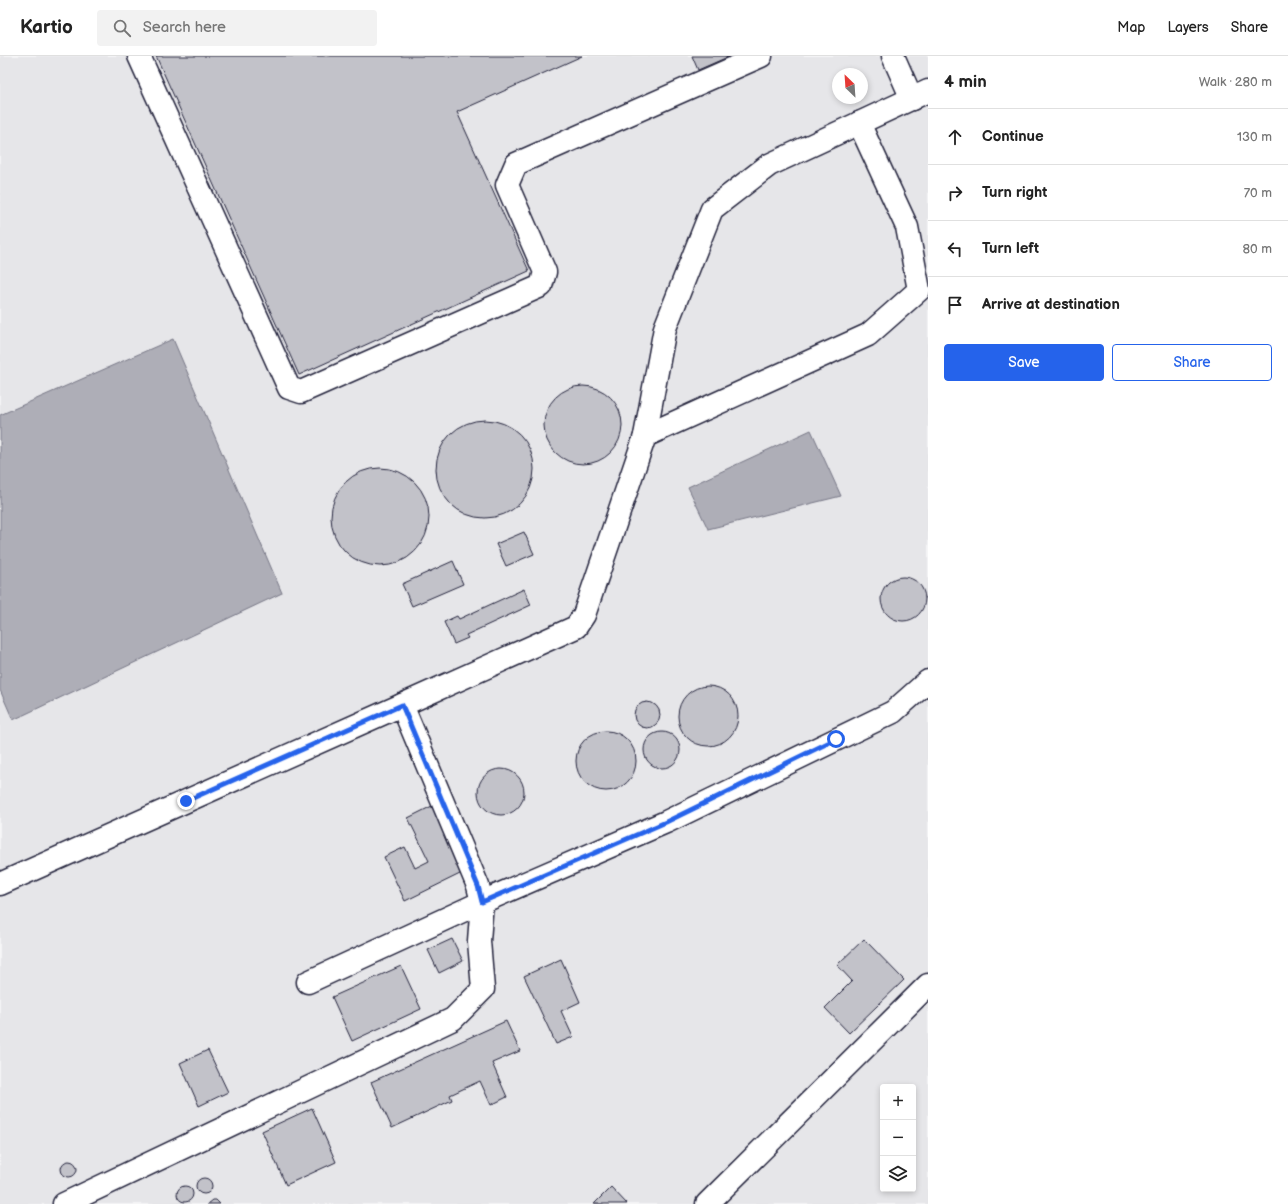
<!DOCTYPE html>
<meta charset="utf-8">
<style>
body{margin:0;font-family:"Balsamiq Sans",sans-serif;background:#f2f2f2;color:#222}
.controls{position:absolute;right:12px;bottom:12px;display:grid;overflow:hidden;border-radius:4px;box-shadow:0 2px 6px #0003}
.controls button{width:36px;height:36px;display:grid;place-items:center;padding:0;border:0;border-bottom:1px solid #e0e0e0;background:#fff;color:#222;font:20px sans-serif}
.compass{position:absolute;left:832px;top:12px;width:36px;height:36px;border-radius:50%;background:#fff;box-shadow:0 2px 6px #0003;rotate:335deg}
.stop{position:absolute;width:12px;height:12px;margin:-9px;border:3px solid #2563eb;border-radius:50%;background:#fff}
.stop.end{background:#2563eb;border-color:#fff;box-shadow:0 1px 4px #0008}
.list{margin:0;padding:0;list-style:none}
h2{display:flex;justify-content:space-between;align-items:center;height:52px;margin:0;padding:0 16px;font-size:17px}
h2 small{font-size:13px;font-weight:400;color:#767676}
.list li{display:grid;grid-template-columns:26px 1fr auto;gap:12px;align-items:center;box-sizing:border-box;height:56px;padding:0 16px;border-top:1px solid #e0e0e0}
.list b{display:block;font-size:15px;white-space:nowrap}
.list em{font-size:13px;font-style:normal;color:#767676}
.actions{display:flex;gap:8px;padding:12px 16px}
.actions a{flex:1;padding:9px 0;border:1px solid #2563eb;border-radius:4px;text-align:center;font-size:14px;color:#2563eb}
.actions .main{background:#2563eb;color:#fff}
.icon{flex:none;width:22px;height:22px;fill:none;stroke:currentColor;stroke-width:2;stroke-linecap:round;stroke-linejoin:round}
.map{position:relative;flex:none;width:928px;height:1148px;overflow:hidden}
header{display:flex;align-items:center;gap:24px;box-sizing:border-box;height:56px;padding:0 20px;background:#fff;border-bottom:1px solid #e0e0e0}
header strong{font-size:19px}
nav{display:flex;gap:22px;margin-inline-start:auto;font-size:14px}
.search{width:280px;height:36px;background:#f2f2f2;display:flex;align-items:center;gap:10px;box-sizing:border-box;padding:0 14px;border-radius:4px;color:#767676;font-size:15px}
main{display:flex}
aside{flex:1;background:#fff}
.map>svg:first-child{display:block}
</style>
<header>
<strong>Kartio</strong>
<div class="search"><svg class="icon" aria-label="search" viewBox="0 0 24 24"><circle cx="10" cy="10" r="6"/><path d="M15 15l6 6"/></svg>Search here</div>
<nav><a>Map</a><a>Layers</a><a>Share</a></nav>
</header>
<main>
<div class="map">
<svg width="928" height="1148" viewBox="0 0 928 1148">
<rect width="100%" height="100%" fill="#f6f6f7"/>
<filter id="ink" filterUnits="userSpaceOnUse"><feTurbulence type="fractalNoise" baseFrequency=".025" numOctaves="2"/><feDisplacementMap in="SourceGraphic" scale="8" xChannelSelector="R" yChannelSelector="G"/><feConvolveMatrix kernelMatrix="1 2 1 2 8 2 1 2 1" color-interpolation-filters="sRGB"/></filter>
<g filter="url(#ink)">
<!-- built -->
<path fill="#e6e6e9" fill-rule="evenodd" d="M0 0H928V1148H0ZM838 18H862V42H838ZM883 1031H913V1133H883Z"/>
<!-- water -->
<g fill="#aeaeb7" stroke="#767685">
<polygon points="173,283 282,537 13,664 0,634 0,359"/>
<polygon points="811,374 841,440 708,473 688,431"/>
</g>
<!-- building -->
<g fill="#c2c2c9" stroke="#22223b">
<polygon points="156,0 582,0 457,56 529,215 299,319"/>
<polygon points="692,0 730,0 698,14"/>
<circle cx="583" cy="369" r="39"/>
<circle cx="485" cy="413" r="49"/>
<circle cx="380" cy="461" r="49"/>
<polygon points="524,476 534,498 506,510 496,488"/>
<polygon points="453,505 463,528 412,550 402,528"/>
<circle cx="903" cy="543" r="22"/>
<polygon points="524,533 531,549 466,579 468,582 454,588 444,566 457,560 459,563"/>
<circle cx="708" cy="660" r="30"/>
<circle cx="647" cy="659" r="13"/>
<circle cx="606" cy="705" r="30"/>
<circle cx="662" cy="694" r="18"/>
<circle cx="501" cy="736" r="23"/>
<polygon points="432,750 464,816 405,845 384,801 405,791 415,812 429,805 408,762"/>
<polygon points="452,883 463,905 439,917 428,894"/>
<polygon points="864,883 904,924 849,977 825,952 852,925 837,909"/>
<polygon points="561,903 580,946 561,955 573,981 556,988 524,920"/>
<polygon points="401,910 421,953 352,985 332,941"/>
<polygon points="506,965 520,995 492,1007 507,1041 491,1049 480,1025 450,1039 452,1044 392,1072 371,1026"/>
<polygon points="208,994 228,1036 199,1050 180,1007"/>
<polygon points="312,1052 336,1106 286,1129 262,1075"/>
<circle cx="69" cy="1113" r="8"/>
<circle cx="204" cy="1130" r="8"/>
<circle cx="185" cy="1138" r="8"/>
<polygon points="611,1131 627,1148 594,1148"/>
<polygon points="212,1144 216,1144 220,1148 207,1148"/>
</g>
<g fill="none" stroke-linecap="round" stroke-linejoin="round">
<defs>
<g id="minor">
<polyline points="139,0 289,332 301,336 541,230 545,216 507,129 516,108 761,0"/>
<polyline points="893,0 912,43"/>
<polyline points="645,380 665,272 712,153 769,109 928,35"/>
<polyline points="0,828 402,649"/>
<polyline points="308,926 482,846 478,830 402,649 576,571 584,559 645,380 868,279 919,234 907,171 859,67"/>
<polyline points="64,1148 453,963 483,933 479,885 482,846 666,766 893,656 928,625"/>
<polyline points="707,1148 928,929"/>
</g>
</defs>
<!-- minor casing -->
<use href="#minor" stroke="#22223b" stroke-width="25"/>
<!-- minor -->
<use href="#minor" stroke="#fff" stroke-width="22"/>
</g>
</g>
<g fill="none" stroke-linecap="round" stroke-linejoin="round" filter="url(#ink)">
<!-- route -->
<polyline stroke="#2563eb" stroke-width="5" points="186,745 402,649 478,830 482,846 666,766 836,683"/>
</g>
</svg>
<div class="controls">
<button>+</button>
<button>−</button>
<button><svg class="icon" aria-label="layers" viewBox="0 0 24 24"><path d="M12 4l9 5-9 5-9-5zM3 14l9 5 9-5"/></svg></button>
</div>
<svg class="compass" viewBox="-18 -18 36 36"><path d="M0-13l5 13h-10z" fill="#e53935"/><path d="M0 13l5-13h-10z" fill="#767676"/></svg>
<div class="stop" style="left:836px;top:683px"></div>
<div class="stop end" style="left:186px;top:745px"></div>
</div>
<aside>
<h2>4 min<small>Walk · 280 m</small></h2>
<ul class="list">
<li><svg class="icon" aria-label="ahead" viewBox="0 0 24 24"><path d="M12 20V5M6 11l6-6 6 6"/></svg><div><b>Continue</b></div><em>130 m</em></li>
<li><svg class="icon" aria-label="right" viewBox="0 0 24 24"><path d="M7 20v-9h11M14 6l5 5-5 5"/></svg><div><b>Turn right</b></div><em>70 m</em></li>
<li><svg class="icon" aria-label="left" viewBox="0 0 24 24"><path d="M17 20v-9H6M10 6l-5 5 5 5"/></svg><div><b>Turn left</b></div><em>80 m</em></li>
<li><svg class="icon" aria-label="arrive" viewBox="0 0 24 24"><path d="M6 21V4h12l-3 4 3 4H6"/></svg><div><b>Arrive at destination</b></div></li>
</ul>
<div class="actions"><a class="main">Save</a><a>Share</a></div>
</aside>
</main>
